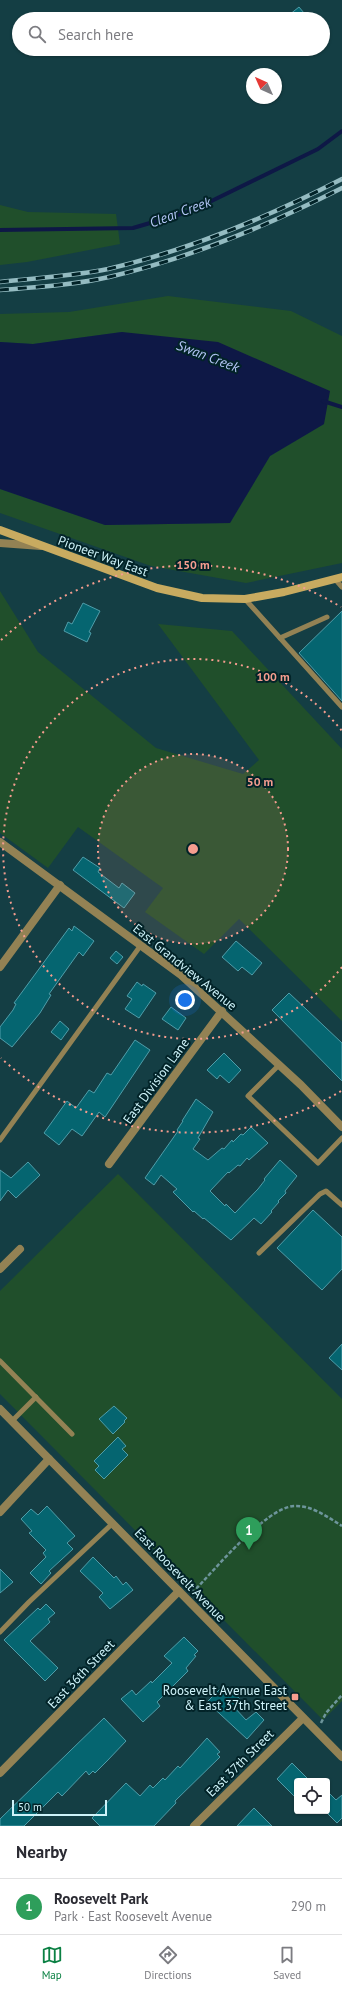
<!DOCTYPE html>
<meta charset="utf-8">
<style>
body{margin:0;font-family:"PT Sans",sans-serif;background:#f2f2f3;color:#2b2b33}
.controls{position:absolute;right:12px;bottom:12px;display:grid;overflow:hidden;border-radius:4px;box-shadow:0 1px 3px #0004}
.controls button{width:36px;height:36px;display:grid;place-items:center;padding:0;border:0;border-bottom:1px solid #e1e1e2;background:#fff;color:#2b2b33;font:20px sans-serif}
.compass{position:absolute;left:246px;top:68px;width:36px;height:36px;border-radius:50%;background:#fff;box-shadow:0 1px 3px #0004;rotate:315deg}
.scale{position:absolute;left:12px;bottom:10px;width:95px;box-sizing:border-box;padding-left:4px;border:2px solid #cef3f9;border-top:0;font-size:11px;line-height:14px;white-space:nowrap;color:#cef3f9;-webkit-text-stroke:3px #022328;paint-order:stroke}
.you{position:absolute;left:185px;top:1000px;width:14px;height:14px;margin:-10px;border:3px solid #fff;border-radius:50%;background:#1a73e8;box-shadow:0 0 0 6px #1a73e833}
.badge{display:grid;place-items:center;width:26px;height:26px;border-radius:50%;background:#0b8043;color:#fff;font-size:13px;font-weight:700}
.pin{position:absolute;translate:-50% -33px;filter:drop-shadow(0 1px 2px #0008)}
.pin::after{content:'';position:absolute;top:21px;width:14px;height:12px;background:inherit;clip-path:polygon(0 0,100% 0,50% 100%)}
.list{margin:0;padding:0;list-style:none}
h2{display:flex;justify-content:space-between;align-items:center;height:52px;margin:0;padding:0 16px;font-size:17px}
h2 small{font-size:13px;font-weight:400;color:#7c7c81}
.list li{display:grid;grid-template-columns:26px 1fr auto;gap:12px;align-items:center;box-sizing:border-box;height:56px;padding:0 16px;border-top:1px solid #e1e1e2}
.list b{display:block;font-size:15px;white-space:nowrap}
.list p{margin:0;font-size:13px;white-space:nowrap;color:#7c7c81}
.list em{font-size:13px;font-style:normal;color:#7c7c81}
.icon{flex:none;width:22px;height:22px;fill:none;stroke:currentColor;stroke-width:2;stroke-linecap:round;stroke-linejoin:round}
.map{position:relative;flex:none;width:342px;height:1826px;overflow:hidden}
.search{position:absolute;background:#fff;box-shadow:0 1px 3px #0004;left:12px;right:12px;top:12px;height:44px;display:flex;align-items:center;gap:10px;box-sizing:border-box;padding:0 14px;border-radius:22px;color:#7c7c81;font-size:15px}
.sheet{height:108px;background:#fff}
nav{display:flex;justify-content:space-around;align-items:center;box-sizing:border-box;height:56px;border-top:1px solid #e1e1e2;background:#fff;font-size:11px;color:#7c7c81}
nav a{display:grid;justify-items:center;gap:2px}
nav .on{color:#0b8043}
.map>svg:first-child{display:block}
</style>
<div class="map">
<svg width="342" height="1826" viewBox="0 0 342 1826">
<rect width="100%" height="100%" fill="#143e44"/>
<!-- green -->
<g fill="#204f2b">
<polygon points="0,205 28,212 116,214 120,244 27,262 0,265"/>
<polygon points="168,296 291,311 342,336 342,563 246,583 151,566 0,513 0,489 105,525 230,523 270,456 324,424 122,332 33,344 0,342 0,314 69,312"/>
<polygon points="0,591 38,652 156,748 243,774 259,760 158,624 232,631 342,749 342,1021 239,919 204,954 145,912 163,888 78,827 48,868 0,833"/>
<polygon points="118,1174 342,1399 342,1701 323,1720 0,1394 0,1291"/>
</g>
<!-- water -->
<polygon fill="#0e1846" points="122,332 218,342 330,391 324,424 270,456 230,523 105,525 0,489 0,342 33,344"/>
<g fill="none" stroke-linecap="round" stroke-linejoin="round">
<!-- stream -->
<g stroke="#0e1846" stroke-width="4">
<polyline points="0,230 133,228 191,211 318,149 342,131"/>
<polyline points="323,401 342,407"/>
</g>
</g>
<!-- building -->
<g fill="#056570" stroke="#4f9da9">
<polygon points="299,7 309,19 284,19"/>
<polygon points="83,603 100,611 89,632 91,633 87,642 64,631 68,622 72,624"/>
<polygon points="342,611 342,701 299,653"/>
<polygon points="83,857 100,868 98,872 119,888 122,883 135,893 124,908 73,870"/>
<polygon points="74,926 94,941 83,956 79,952 49,994 51,995 40,1013 12,1047 0,1038 0,1027 13,1010 16,1004 14,1003 69,928 72,931"/>
<polygon points="236,941 262,963 252,975 242,967 238,971 222,957"/>
<polygon points="116,951 123,957 117,964 110,958"/>
<polygon points="137,982 142,986 143,984 156,993 139,1018 125,1009 132,999 127,996"/>
<polygon points="289,993 342,1043 342,1081 272,1010"/>
<polygon points="171,1007 186,1018 178,1030 162,1019"/>
<polygon points="60,1021 69,1029 61,1040 51,1032"/>
<polygon points="135,1040 150,1050 105,1117 99,1112 82,1136 72,1129 59,1145 44,1133 67,1101 76,1108 89,1090 94,1093 107,1073 111,1075"/>
<polygon points="224,1053 241,1070 229,1083 220,1075 217,1079 207,1070"/>
<polygon points="196,1099 213,1112 198,1138 200,1139 193,1149 208,1160 222,1148 224,1149 232,1140 233,1142 241,1134 243,1135 251,1127 268,1143 249,1160 247,1158 240,1166 238,1165 229,1173 228,1172 210,1191 225,1206 226,1204 235,1213 236,1212 258,1189 265,1180 264,1179 280,1160 297,1176 285,1191 286,1193 278,1201 279,1202 271,1211 272,1212 261,1224 254,1218 231,1240 204,1218 203,1219 194,1211 193,1212 173,1192 177,1189 161,1175 154,1185 145,1178 178,1131 177,1130 183,1121 182,1121"/>
<polygon points="28,1162 40,1175 16,1198 8,1190 0,1201 0,1170 11,1178"/>
<polygon points="313,1210 342,1237 342,1269 322,1290 277,1248"/>
<polygon points="342,1344 342,1370 329,1358"/>
<polygon points="114,1406 127,1418 124,1421 125,1422 113,1434 99,1419"/>
<polygon points="118,1437 126,1446 122,1449 128,1455 104,1479 95,1470 99,1466 94,1461"/>
<polygon points="47,1506 75,1536 67,1543 73,1549 49,1571 51,1573 41,1584 30,1573 46,1557 43,1553 46,1550 29,1533 32,1531 21,1519 31,1509 38,1515"/>
<polygon points="93,1557 114,1578 116,1576 123,1585 126,1582 133,1590 110,1609 99,1597 103,1593 80,1571"/>
<polygon points="0,1569 13,1582 0,1593"/>
<polygon points="46,1604 55,1613 48,1619 50,1622 30,1641 58,1668 45,1681 4,1640 38,1608 40,1610"/>
<polygon points="184,1637 198,1651 194,1655 196,1656 186,1668 188,1671 157,1702 160,1706 143,1722 121,1699 132,1690 136,1695 151,1681 152,1683 172,1663 164,1656"/>
<polygon points="224,1685 240,1699 233,1706 246,1720 256,1712 264,1720 247,1739 207,1702"/>
<polygon points="104,1718 126,1741 107,1761 95,1773 93,1771 89,1775 86,1771 62,1796 58,1792 24,1826 0,1826 0,1819"/>
<polygon points="207,1738 220,1752 217,1754 220,1757 175,1801 176,1803 154,1826 100,1826 92,1818 126,1783 140,1796 150,1785 153,1788 163,1778 165,1780 178,1766 180,1768"/>
<polygon points="292,1763 310,1781 297,1781 297,1799 277,1779"/>
<polygon points="327,1791 336,1800 342,1795 342,1818 337,1823 327,1813"/>
<polygon points="254,1808 272,1826 237,1826"/>
</g>
<g fill="none" stroke-linecap="round" stroke-linejoin="round">
<!-- path -->
<g stroke="#6d959b" stroke-width="2.5" stroke-dasharray="4 2" stroke-linecap="butt">
<path d="M192 1593C214 1571 265 1508 294 1506 311 1505 328 1517 342 1526"/>
<polyline points="321,1723 326,1713 342,1695"/>
</g>
<!-- service -->
<g stroke="#938254" stroke-width="5">
<polyline points="335,579 342,587"/>
<polyline points="245,599 342,707"/>
<polyline points="280,638 327,617"/>
<polyline points="279,1065 248,1096 318,1163 342,1138"/>
<polyline points="0,1140 141,945"/>
<polyline points="259,1253 320,1194 326,1191 342,1205"/>
<polyline points="0,1361 72,1434"/>
<polyline points="12,1421 36,1397"/>
<polyline points="0,1632 29,1602 113,1523"/>
</g>
<!-- minor -->
<g stroke="#938254" stroke-width="8">
<polyline points="0,543 41,546"/>
<polyline points="0,842 181,975 301,1085 342,1127"/>
<polyline points="0,967 60,885"/>
<polyline points="109,1164 222,1011"/>
<polyline points="0,1269 20,1249"/>
<polyline points="0,1512 49,1459"/>
<polyline points="0,1773 179,1591"/>
<polyline points="194,1826 303,1718"/>
</g>
<!-- tertiary -->
<polyline stroke="#938254" stroke-width="8" points="0,1409 342,1757"/>
<!-- secondary -->
<polyline stroke="#c8ab60" stroke-width="8" points="0,530 157,588 202,598 245,599 284,592 342,577"/>
<defs>
<g id="rail">
<path d="M0 282C35 278 74 276 108 269 190 250 268 217 342 179"/>
<path d="M0 290C36 287 74 285 109 277 191 258 267 226 342 188"/>
</g>
</defs>
<!-- rail casing -->
<use href="#rail" stroke="#94bbc1" stroke-width="4.5"/>
<!-- rail -->
<use href="#rail" stroke="#022328" stroke-width="3" stroke-dasharray="9" stroke-linecap="butt"/>
</g>
<!-- distance rings -->
<circle cx="193" cy="849" r="95" fill="#f59d8f" fill-opacity=".12"/>
<g fill="none" stroke="#f59d8f" stroke-width="2" stroke-dasharray="2 4">
<circle cx="193" cy="849" r="95"/>
<path d="M342 967A190 190 0 1 1 342 731"/>
<path d="M341 1091A284 284 0 0 1 1 1058M1 640A284 284 0 0 1 341 607"/>
</g>
<!-- markers -->
<rect fill="#f59d8f" stroke="#022328" stroke-width="1.5" x="291" y="1693" width="8" height="8" rx="2"/>
<g text-anchor="middle" dominant-baseline="central" stroke-width="4" stroke-linejoin="round" paint-order="stroke">
<!-- street labels -->
<g font-size="13" fill="#cef3f9" stroke="#022328">
<text transform="translate(103 556) rotate(20)">Pioneer Way East</text>
<text transform="translate(185 967) rotate(39)">East Grandview Avenue</text>
<text transform="translate(156 1081) rotate(-54)">East Division Lane</text>
<text transform="translate(180 1575) rotate(46)">East Roosevelt Avenue</text>
<text transform="translate(81 1674) rotate(-46)">East 36th Street</text>
<text transform="translate(240 1763) rotate(-45)">East 37th Street</text>
</g>
<!-- poi labels -->
<g font-size="13" fill="#cef3f9" stroke="#022328" text-anchor="end">
<text x="287" y="1690">Roosevelt Avenue East<tspan x="287" dy="15">&amp; East 37th Street</tspan></text>
</g>
<!-- water labels -->
<g font-size="14" font-style="italic" fill="#b4c6f6" stroke="#022328">
<text transform="translate(180 212) rotate(-20)">Clear Creek</text>
<text transform="translate(208 356) rotate(21)">Swan Creek</text>
</g>
</g>
<circle cx="193" cy="849" r="6" fill="#f59d8f" stroke="#022328" stroke-width="2"/>
<g font-size="12" text-anchor="middle" font-weight="bold" fill="#f59d8f" stroke="#022328" stroke-width="4" stroke-linejoin="round" paint-order="stroke">
<text x="193" y="569">150 m</text>
<text x="273" y="681">100 m</text>
<text x="260" y="786">50 m</text>
</g>
</svg>
<div class="controls">
<button><svg class="icon" aria-label="locate" viewBox="0 0 24 24"><circle cx="12" cy="12" r="6"/><path d="M12 2v4M12 18v4M2 12h4M18 12h4"/></svg></button>
</div>
<svg class="compass" viewBox="-18 -18 36 36"><path d="M0-13l5 13h-10z" fill="#e53935"/><path d="M0 13l5-13h-10z" fill="#7c7c81"/></svg>
<div class="scale">50 m</div>
<div class="you"></div>
<div class="pin badge" style="left:249px;top:1550px;background:#2e9e5b">1</div>
<div class="search"><svg class="icon" aria-label="search" viewBox="0 0 24 24"><circle cx="10" cy="10" r="6"/><path d="M15 15l6 6"/></svg>Search here</div>
</div>
<section class="sheet">
<h2>Nearby<small></small></h2>
<ul class="list">
<li><span class="badge" style="background:#2e9e5b">1</span><div><b>Roosevelt Park</b><p>Park · East Roosevelt Avenue</p></div><em>290 m</em></li>
</ul>
</section>
<nav>
<a class="on"><svg class="icon" aria-label="map" viewBox="0 0 24 24"><path d="M3 6l6-2 6 2 6-2v14l-6 2-6-2-6 2zM9 4v14M15 6v14"/></svg>Map</a>
<a><svg class="icon" aria-label="directions" viewBox="0 0 24 24"><path d="M12 3l9 9-9 9-9-9zM9 14v-3h6M13 9l2 2-2 2"/></svg>Directions</a>
<a><svg class="icon" aria-label="saved" viewBox="0 0 24 24"><path d="M7 4h10v16l-5-4-5 4z"/></svg>Saved</a>
</nav>
